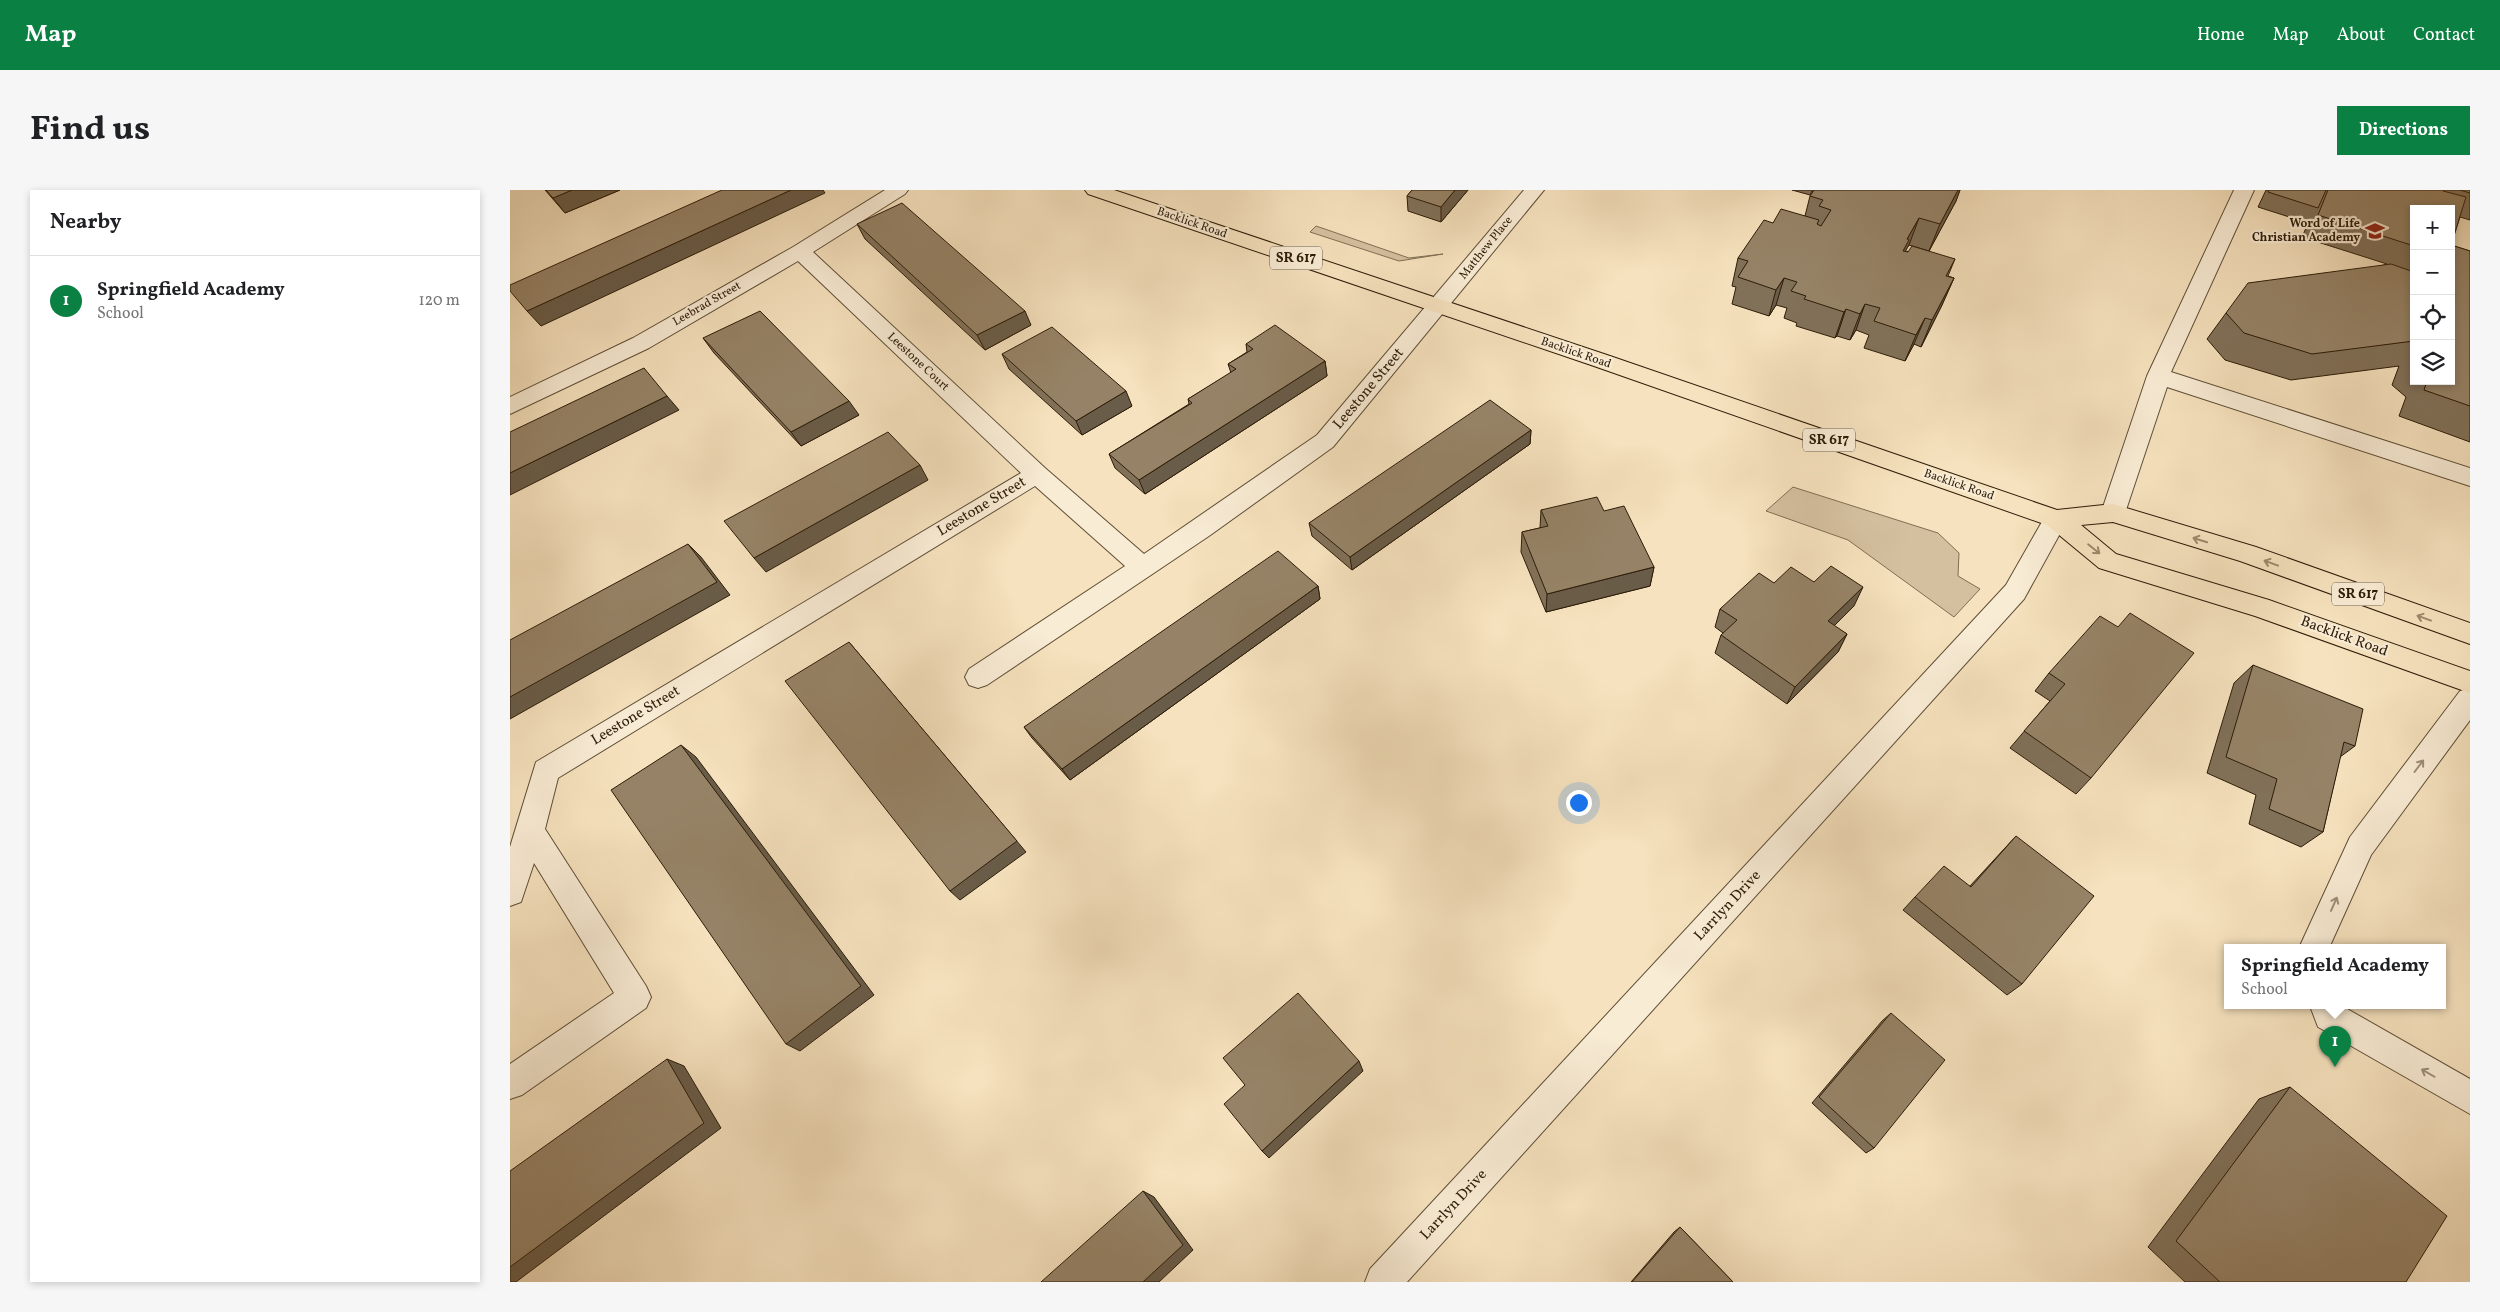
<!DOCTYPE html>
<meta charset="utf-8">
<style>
body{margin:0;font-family:Vollkorn,serif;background:#f6f6f6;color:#202124}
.controls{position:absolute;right:15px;top:15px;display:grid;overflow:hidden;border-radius:0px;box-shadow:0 2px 8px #0003}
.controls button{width:45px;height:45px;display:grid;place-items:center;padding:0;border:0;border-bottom:1px solid #e0e0e0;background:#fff;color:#202124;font:25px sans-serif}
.you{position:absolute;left:1068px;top:612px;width:18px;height:18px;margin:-12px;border:4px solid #fff;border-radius:50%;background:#1a73e8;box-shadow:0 0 0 8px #1a73e833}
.badge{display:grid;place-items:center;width:32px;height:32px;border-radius:50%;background:#0b8043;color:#fff;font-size:16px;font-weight:700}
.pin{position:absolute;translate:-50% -41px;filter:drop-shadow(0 1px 2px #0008)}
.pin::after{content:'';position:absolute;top:26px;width:18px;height:15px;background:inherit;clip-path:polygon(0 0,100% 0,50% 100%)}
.popup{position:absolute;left:1714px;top:754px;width:222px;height:65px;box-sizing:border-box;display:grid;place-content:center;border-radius:0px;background:#fff;filter:drop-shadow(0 1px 4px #0005);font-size:16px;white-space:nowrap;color:#757577}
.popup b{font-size:19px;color:#202124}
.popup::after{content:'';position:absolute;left:50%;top:100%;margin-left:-10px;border:10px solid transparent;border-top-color:#fff}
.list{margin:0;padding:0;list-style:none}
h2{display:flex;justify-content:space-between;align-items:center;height:65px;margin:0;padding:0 20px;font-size:21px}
h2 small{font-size:16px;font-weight:400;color:#757577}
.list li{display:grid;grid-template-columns:32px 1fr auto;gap:15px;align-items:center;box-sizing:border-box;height:90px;padding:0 20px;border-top:1px solid #e0e0e0}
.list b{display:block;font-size:19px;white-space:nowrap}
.list p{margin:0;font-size:16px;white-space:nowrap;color:#757577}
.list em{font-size:16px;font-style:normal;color:#757577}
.icon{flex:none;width:28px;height:28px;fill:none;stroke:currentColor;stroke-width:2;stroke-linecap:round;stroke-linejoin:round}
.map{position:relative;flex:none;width:1960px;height:1092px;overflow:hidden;border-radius:0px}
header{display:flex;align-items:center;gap:30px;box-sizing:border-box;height:70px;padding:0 25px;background:#0b8043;color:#fff}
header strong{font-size:24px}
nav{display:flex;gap:28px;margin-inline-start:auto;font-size:18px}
.intro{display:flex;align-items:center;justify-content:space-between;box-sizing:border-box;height:120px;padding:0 30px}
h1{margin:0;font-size:35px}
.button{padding:12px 22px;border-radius:0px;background:#0b8043;color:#fff;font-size:18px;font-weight:700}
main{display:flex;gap:30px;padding:0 30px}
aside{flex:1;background:#fff;border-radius:0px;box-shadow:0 2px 8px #0003}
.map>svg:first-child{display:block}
</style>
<header>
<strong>Map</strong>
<nav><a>Home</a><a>Map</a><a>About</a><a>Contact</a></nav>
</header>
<div class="intro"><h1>Find us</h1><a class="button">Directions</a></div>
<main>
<aside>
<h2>Nearby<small></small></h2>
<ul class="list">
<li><span class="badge">1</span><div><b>Springfield Academy</b><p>School</p></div><em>120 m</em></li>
</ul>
</aside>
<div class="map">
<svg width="1960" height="1092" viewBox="0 0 1960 1092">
<rect width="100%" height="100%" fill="#f6e2be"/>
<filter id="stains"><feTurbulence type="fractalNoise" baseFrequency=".004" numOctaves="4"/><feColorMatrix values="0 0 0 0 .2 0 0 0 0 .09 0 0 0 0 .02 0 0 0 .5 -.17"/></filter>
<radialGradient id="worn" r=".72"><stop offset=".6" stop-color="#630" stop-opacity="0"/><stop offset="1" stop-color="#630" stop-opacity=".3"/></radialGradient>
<!-- green -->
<g fill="#d4c09f" stroke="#806e54">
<polygon points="806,36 899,68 933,64 889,71 800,42"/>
<polygon points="1283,297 1428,343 1449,363 1448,386 1470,399 1444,427 1338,350 1256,321"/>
</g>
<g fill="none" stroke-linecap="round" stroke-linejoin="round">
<defs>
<g id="minor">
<polygon points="375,0 398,0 395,4 303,62 535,278 634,364 807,245 1014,0 1034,0 823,257 699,346 477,495 468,498 459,495 455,487 459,479 615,376 525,296 48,588 35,639 136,796 141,807 136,818 12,905 0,909 0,874 104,803 24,673 11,712 0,716 0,657 26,572 511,283 288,71 139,158 0,224 0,207 123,148 283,57"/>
<polygon points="1724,0 1744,0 1661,182 1960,278 1960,296 1657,197 1615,323 1612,329 1603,332 1594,329 1591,323 1637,186"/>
<polygon points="1546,320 1555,323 1558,329 1514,409 897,1092 855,1092 860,1079 1496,395 1537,323"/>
<polygon points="1960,498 1960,530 1861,665 1819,758 1789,758 1840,647 1950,501"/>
<polygon points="1800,816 1832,816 1960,889 1960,924 1808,837"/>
</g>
<polygon id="major" points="575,0 604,0 1100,166 1547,320 1603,314 1746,357 1960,433 1960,454 1730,371 1603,332 1571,335 1606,364 1759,410 1960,481 1960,503 1745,426 1589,378 1537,335 1084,176 578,4"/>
</defs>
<!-- minor casing -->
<use href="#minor" stroke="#5f4e36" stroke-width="2"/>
<!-- major casing -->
<use href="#major" stroke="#2d1c08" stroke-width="2"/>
<!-- minor -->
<use href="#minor" fill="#f9ecd5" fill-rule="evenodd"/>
<!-- major -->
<use href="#major" fill="#f6e2be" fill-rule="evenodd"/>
</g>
<!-- wall -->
<g fill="#817159" stroke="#2d1c08" fill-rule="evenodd">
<polygon points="35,0 110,0 55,23"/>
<polygon points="902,0 958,0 931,32 898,21 897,6"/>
<polygon points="1282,0 1450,0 1446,11 1419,61 1399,55 1395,61 1445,69 1438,86 1444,88 1432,115 1411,157 1404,154 1395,171 1354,158 1359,145 1346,140 1340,150 1327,146 1325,148 1286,136 1287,133 1274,128 1277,118 1266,115 1259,126 1222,114 1226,97 1222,96 1228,68 1263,33 1295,26 1300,6 1303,2 1302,1 1300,5"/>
<path d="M1756 0H1960V30L1950 27 1941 55 1960 61V252L1889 226 1896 207 1882 195 1889 176 1781 190 1715 170 1697 149 1716 123 1877 74 1792 47 1800 29 1798 33 1748 17ZM1904 19H1941V191H1904Z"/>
<polygon points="347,34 521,135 475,160 355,49"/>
<polygon points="193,148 349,225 291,256 204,163"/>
<polygon points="736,154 815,171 817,186 635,304 605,278 599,264 679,214 678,209 721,183 718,174 737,162"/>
<polygon points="492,164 622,216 572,245 499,179"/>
<polygon points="1021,240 1020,254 842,380 802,346 799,333"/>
<polygon points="1031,320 1094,321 1144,377 1140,396 1036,422 1011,362 1012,342 1030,338"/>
<polygon points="1304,392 1344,416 1324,436 1337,444 1328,462 1277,514 1205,463 1211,445 1213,443 1205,437 1210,419 1264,393"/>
<polygon points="808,396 810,409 560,590 522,548 514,537"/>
<polygon points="1608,437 1581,588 1566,604 1500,558 1540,511 1525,501 1539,483"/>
<polygon points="1743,475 1845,556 1830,567 1813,642 1791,657 1739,634 1746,605 1697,583 1724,493"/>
<polygon points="1506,646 1512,794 1497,805 1393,720 1405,707 1460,696"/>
<polygon points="1381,823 1364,958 1356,963 1302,913 1372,831"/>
<polygon points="1780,897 1896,1092 1675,1092 1638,1057 1749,909"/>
<polygon points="1170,1037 1223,1092 1121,1092 1164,1042"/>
</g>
<!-- shaded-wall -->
<g fill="#695c48" stroke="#2d1c08">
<polygon points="62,0 110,0 55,23 43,8"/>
<polygon points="281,0 313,0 315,3 31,136 17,121"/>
<polygon points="945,0 958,0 931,32 931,17"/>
<polygon points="1448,0 1450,0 1446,11 1419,61 1430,34"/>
<polygon points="1409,28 1399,55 1393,65 1383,88 1397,49"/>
<polygon points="1274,88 1266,115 1259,126 1266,100"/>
<polygon points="1444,88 1432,115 1411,157 1422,130"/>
<polygon points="1355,114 1346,140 1340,150 1350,124"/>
<polygon points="1336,119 1327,146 1325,148 1334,122"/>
<polygon points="515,121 521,135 475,160 467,145"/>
<polygon points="1415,128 1404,154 1395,171 1406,145"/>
<polygon points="815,171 817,186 635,304 629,290"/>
<polygon points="616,201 622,216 572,245 566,231"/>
<polygon points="157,206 169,220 0,305 0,283"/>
<polygon points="339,211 349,225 291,256 281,242"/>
<polygon points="1021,240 1020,254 842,380 840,367"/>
<polygon points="410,275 418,290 256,382 244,368"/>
<polygon points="178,354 191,367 220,405 0,529 0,507"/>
<polygon points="1144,377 1140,396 1036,422 1037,404"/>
<polygon points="808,396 810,409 560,590 552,579"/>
<polygon points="1353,397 1344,416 1310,450 1318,431"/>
<polygon points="1337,444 1328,462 1277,514 1285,497"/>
<polygon points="339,452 516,662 450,710 440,701"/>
<polygon points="171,555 186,567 364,805 290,861 276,854"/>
<polygon points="157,869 174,876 211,938 6,1092 0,1092 0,1077"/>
<polygon points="849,871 853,881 759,968 752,961"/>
<polygon points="633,1001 644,1007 683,1060 649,1092 633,1092"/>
</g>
<!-- building -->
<g fill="#968367" stroke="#2d1c08">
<polygon points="36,0 62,0 43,8"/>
<polygon points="212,0 281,0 17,121 0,101 0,95"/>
<polygon points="902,0 945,0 931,17 897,6"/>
<polygon points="1304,0 1448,0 1430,34 1409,28 1397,49 1399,50 1393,61 1398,62 1402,56 1445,69 1436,86 1444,88 1422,130 1415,128 1406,145 1364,131 1370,118 1355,114 1350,124 1336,119 1334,122 1294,109 1296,106 1281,101 1287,92 1274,88 1266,100 1228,87 1238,71 1228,68 1254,30 1263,33 1271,19 1309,30 1307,34 1311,36 1321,20 1309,16 1313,10 1300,6"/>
<polygon points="1759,0 1816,0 1808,18 1758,2"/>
<polygon points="1818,0 1933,0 1933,1 1956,7 1941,55 1941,19 1904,19 1904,56 1808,25"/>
<polygon points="1950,0 1960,0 1960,3"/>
<polygon points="392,13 515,121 467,145 347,34"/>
<polygon points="1941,55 1960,61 1960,216 1914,200 1917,191 1941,191"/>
<polygon points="1881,74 1904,82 1904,151 1802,164 1734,143 1716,123 1738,93"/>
<polygon points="250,121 339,211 281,242 193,148"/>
<polygon points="765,135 815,171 629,290 599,264 682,213 678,209 726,179 718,174 743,159 736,154"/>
<polygon points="542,137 616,201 566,231 492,164"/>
<polygon points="134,178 157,206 0,283 0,242"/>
<polygon points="980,210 1021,240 840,367 799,333"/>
<polygon points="378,242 410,275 244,368 214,331"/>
<polygon points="1087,307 1094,321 1114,316 1144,377 1037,404 1012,342 1038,336 1031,320"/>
<polygon points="178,354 207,392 0,507 0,450"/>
<polygon points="768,361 808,396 552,579 514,537"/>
<polygon points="1321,376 1353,397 1318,431 1337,444 1285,497 1211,445 1227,430 1210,419 1249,383 1264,393 1281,377 1304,392"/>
<polygon points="1620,423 1684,463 1581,588 1514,541 1555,494 1539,483 1590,426 1608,437"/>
<polygon points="339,452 507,651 440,701 275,491"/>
<polygon points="1743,475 1853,519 1845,556 1834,552 1813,642 1759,619 1767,589 1716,567"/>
<polygon points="171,555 351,796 276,854 101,600"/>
<polygon points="1506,646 1584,706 1512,794 1405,707 1434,676 1461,697"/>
<polygon points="788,803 849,871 752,961 714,914 735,895 713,868"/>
<polygon points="1381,823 1435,870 1364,958 1309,907"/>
<polygon points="157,869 194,933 0,1077 0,981"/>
<polygon points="1780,897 1937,1026 1896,1092 1710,1092 1666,1051"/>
<polygon points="633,1001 673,1055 633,1092 531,1092"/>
<polygon points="1170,1037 1223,1092 1122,1092"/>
</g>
<!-- one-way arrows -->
<defs><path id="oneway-shaft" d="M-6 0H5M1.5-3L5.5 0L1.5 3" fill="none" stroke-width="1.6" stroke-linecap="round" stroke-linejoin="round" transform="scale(1.25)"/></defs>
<g stroke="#9c896c">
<use href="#oneway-shaft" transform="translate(1690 350) rotate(-163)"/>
<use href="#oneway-shaft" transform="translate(1584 359) rotate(39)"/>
<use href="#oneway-shaft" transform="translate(1761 373) rotate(-160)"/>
<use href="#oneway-shaft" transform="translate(1914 428) rotate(-160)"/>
</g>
<g stroke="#9d8e79">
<use href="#oneway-shaft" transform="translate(1909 576) rotate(-53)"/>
<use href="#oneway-shaft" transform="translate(1824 714) rotate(-66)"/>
<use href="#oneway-shaft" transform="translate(1918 883) rotate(-150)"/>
</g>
<!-- icons -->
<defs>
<symbol id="school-bare" viewBox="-9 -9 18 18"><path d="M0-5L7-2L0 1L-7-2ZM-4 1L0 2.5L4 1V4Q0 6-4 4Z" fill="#8f2418" stroke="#f9ecd5" stroke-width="2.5" paint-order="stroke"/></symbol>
</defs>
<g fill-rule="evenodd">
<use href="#school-bare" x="1851" y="27" width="28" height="28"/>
</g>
<g text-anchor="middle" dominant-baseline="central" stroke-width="4.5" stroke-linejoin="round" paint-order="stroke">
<!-- far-street labels -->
<g font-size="12" fill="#2d1c08" stroke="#f9ecd5">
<text transform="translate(682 33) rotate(19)">Backlick Road</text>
<text transform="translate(976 58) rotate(-51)">Matthew Place</text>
<text transform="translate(197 114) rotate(-30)">Leebrad Street</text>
<text transform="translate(1066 163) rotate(19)">Backlick Road</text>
<text transform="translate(408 172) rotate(43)">Leestone Court</text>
<text transform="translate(1449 295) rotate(19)">Backlick Road</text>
</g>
<!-- far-poi labels -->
<g font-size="12" font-weight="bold" fill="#2d1c08" stroke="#f9ecd5" text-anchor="end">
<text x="1850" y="34">Word of Life<tspan x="1850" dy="14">Christian Academy</tspan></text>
</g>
<!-- shield labels -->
<g fill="#f9ecd5" stroke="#6a5a46" stroke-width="1">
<rect x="760" y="56.5" width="52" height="23" rx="4"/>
<rect x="1293" y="238.5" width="52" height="23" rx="4"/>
<rect x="1822" y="392.5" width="52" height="23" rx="4"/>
</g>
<g font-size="14" font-weight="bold" fill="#2d1c08">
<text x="786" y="68">SR 617</text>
<text x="1319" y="250">SR 617</text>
<text x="1848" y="404">SR 617</text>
</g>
<!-- street labels -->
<g font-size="15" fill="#2d1c08" stroke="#f9ecd5">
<text transform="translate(859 199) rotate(-50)">Leestone Street</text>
<text transform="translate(472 317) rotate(-31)">Leestone Street</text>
<text transform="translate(1834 447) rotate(20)">Backlick Road</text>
<text transform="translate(126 526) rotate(-31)">Leestone Street</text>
<text transform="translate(1218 716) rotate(-47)">Larrlyn Drive</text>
<text transform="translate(944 1015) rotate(-47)">Larrlyn Drive</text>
</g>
</g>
<rect width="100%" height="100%" filter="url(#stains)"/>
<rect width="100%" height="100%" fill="url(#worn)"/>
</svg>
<div class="controls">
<button>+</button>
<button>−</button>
<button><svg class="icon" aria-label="locate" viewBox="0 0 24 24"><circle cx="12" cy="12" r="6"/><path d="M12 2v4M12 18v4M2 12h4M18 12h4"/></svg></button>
<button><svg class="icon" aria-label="layers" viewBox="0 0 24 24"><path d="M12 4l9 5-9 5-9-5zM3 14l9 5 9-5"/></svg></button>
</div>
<div class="you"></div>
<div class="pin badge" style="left:1825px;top:877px">1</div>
<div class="popup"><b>Springfield Academy</b>School</div>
</div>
</main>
